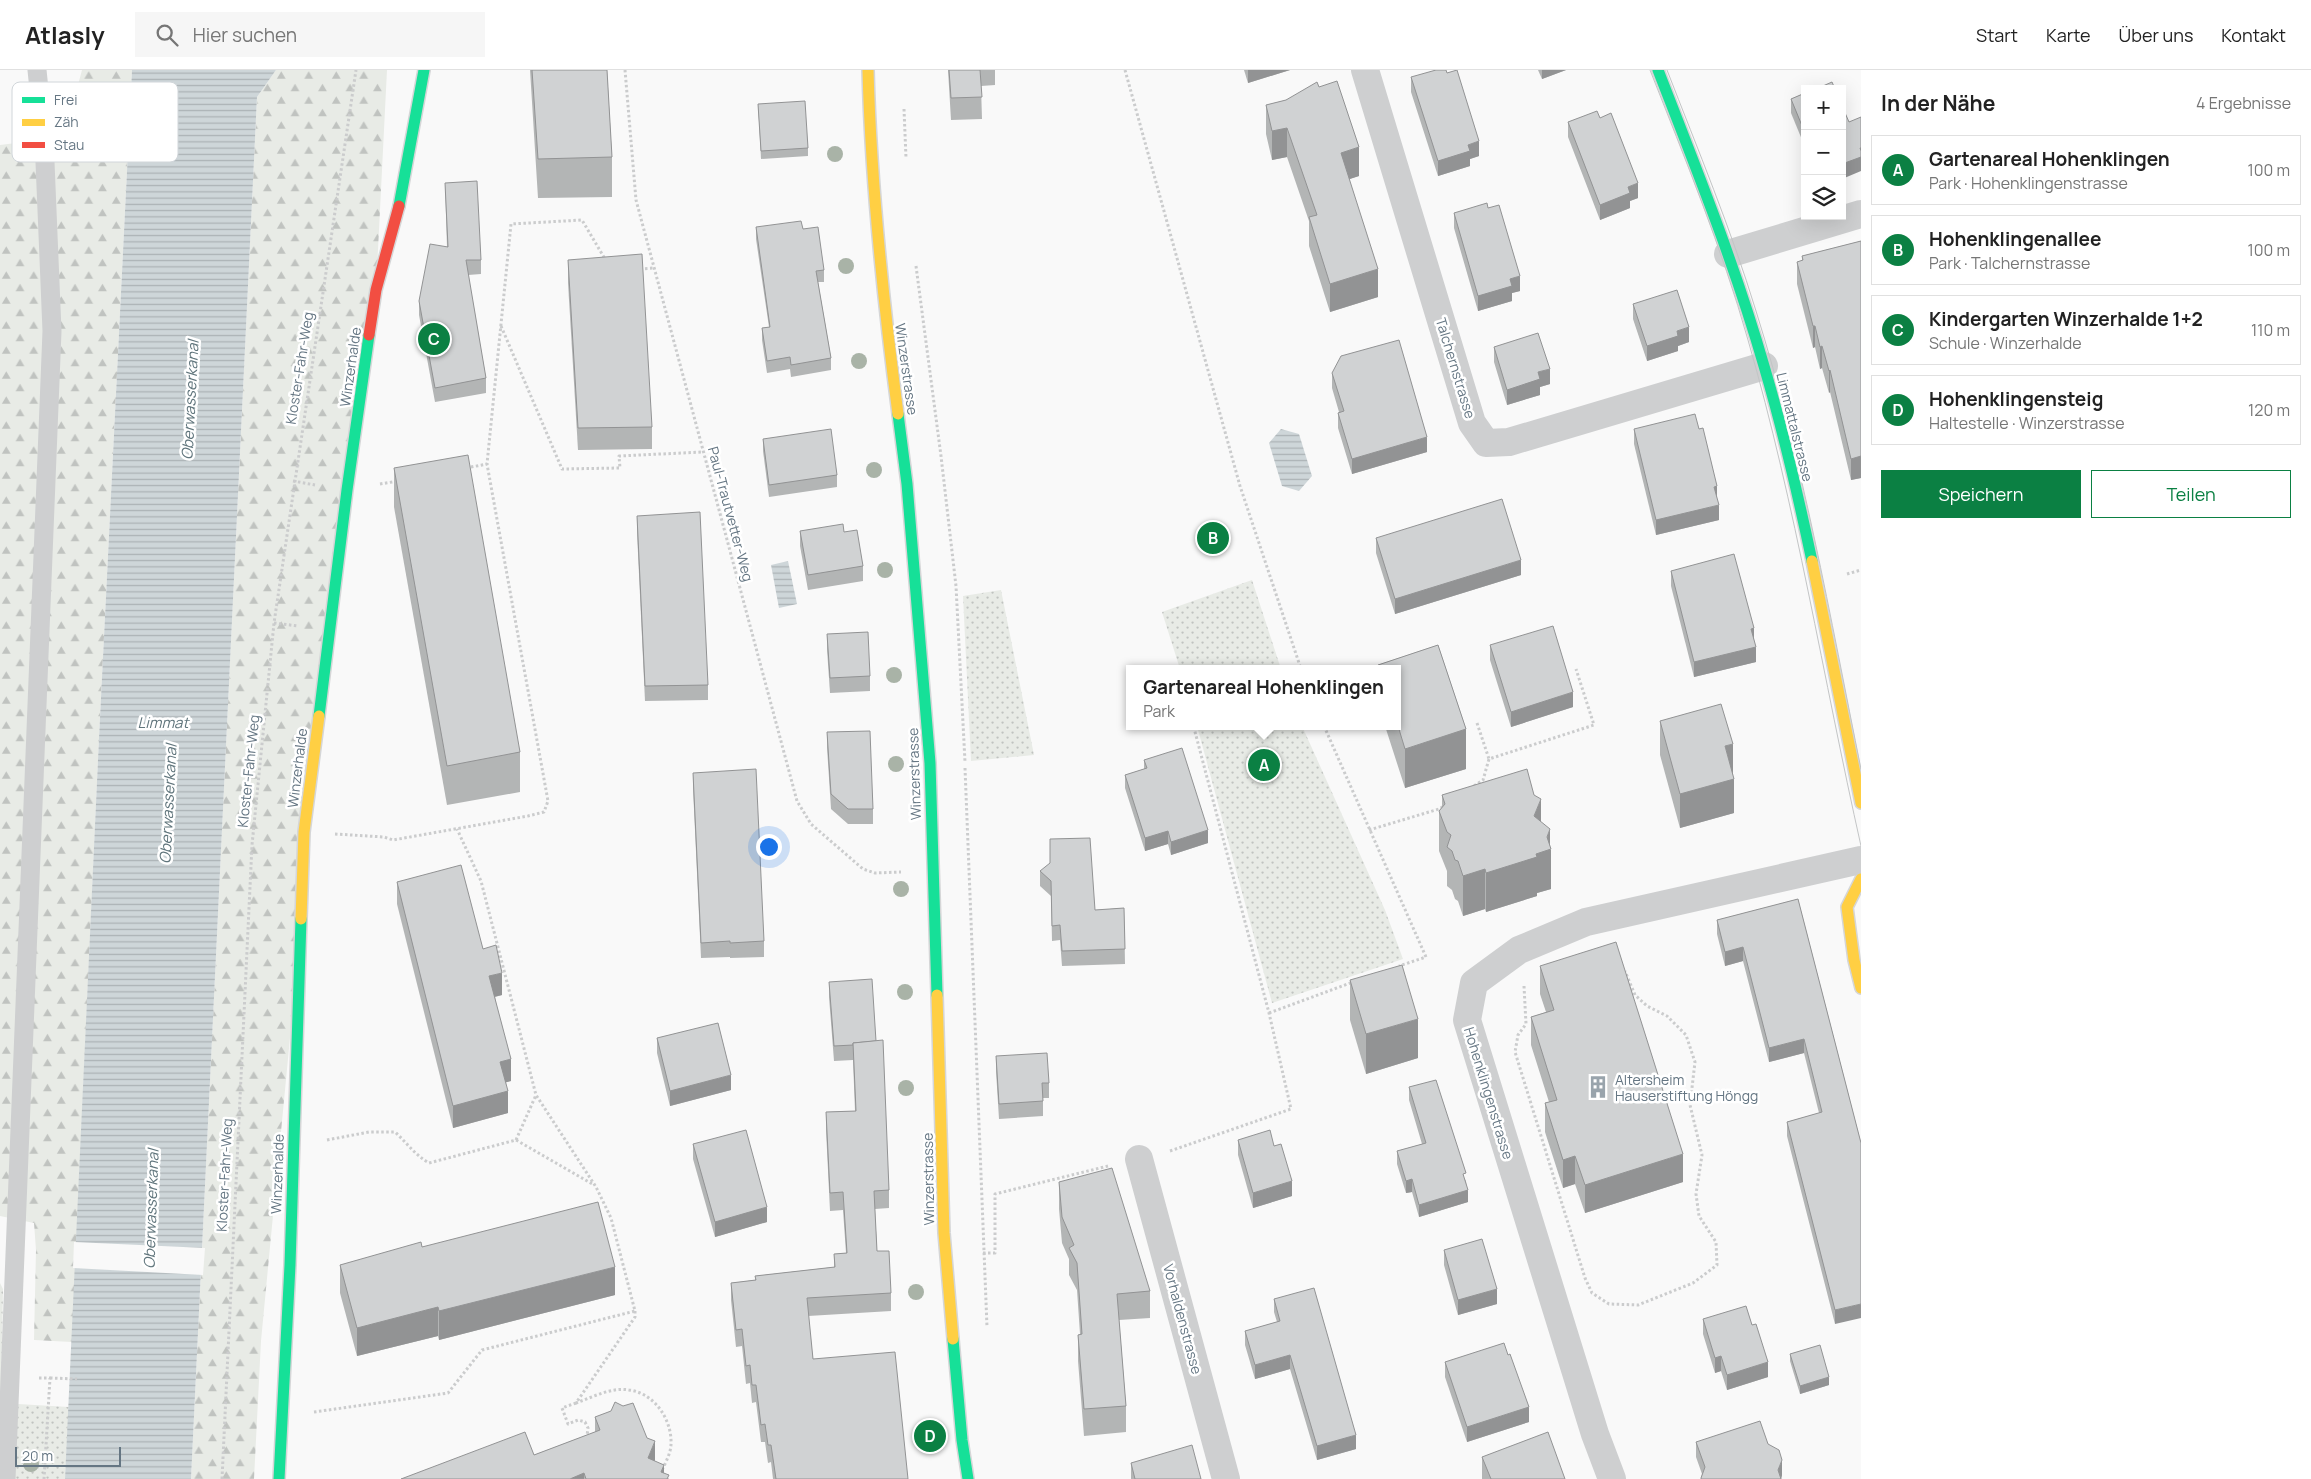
<!DOCTYPE html>
<html lang="de">
<meta charset="utf-8">
<style>
body{margin:0;font-family:Manrope,sans-serif;background:#f6f6f6;color:#222}
.controls{position:absolute;right:15px;top:15px;display:grid;overflow:hidden;border-radius:0px;box-shadow:0 5px 20px #0002}
.controls button{width:45px;height:45px;display:grid;place-items:center;padding:0;border:0;border-bottom:1px solid #e0e0e0;background:#fff;color:#222;font:25px sans-serif}
.scale{position:absolute;left:15px;bottom:12px;width:106px;box-sizing:border-box;padding-left:5px;border:2px solid #657683;border-top:0;font-size:14px;line-height:18px;white-space:nowrap;color:#657683;-webkit-text-stroke:4px #fff;paint-order:stroke}
.you{position:absolute;left:768px;top:776px;width:18px;height:18px;margin:-12px;border:4px solid #fff;border-radius:50%;background:#1a73e8;box-shadow:0 0 0 8px #1a73e833}
.badge{display:grid;place-items:center;width:32px;height:32px;border-radius:50%;background:#0b8043;color:#fff;font-size:16px;font-weight:700}
.pin{position:absolute;translate:-50% -50%;border:2px solid #fff;box-shadow:0 1px 5px #0006}
.popup{position:absolute;left:1126px;top:595px;width:275px;height:65px;box-sizing:border-box;display:grid;place-content:center;border-radius:0px;background:#fff;filter:drop-shadow(0 1px 4px #0005);font-size:16px;white-space:nowrap;color:#767676}
.popup b{font-size:19px;color:#222}
.popup::after{content:'';position:absolute;left:50%;top:100%;margin-left:-10px;border:10px solid transparent;border-top-color:#fff}
.list{margin:0;padding:0;list-style:none}
h2{display:flex;justify-content:space-between;align-items:center;height:65px;margin:0;padding:0 20px;font-size:21px}
h2 small{font-size:16px;font-weight:400;color:#767676}
.list li{display:grid;grid-template-columns:32px 1fr auto;gap:15px;align-items:center;box-sizing:border-box;height:70px;margin:0 10px 10px;padding:0 10px;border:1px solid #e0e0e0;border-radius:0px}
.list b{display:block;font-size:19px;white-space:nowrap}
.list p{margin:0;font-size:16px;white-space:nowrap;color:#767676}
.list em{font-size:16px;font-style:normal;color:#767676}
.actions{display:flex;gap:10px;padding:15px 20px}
.actions a{flex:1;padding:11px 0;border:1px solid #0b8043;border-radius:0px;text-align:center;font-size:18px;color:#0b8043}
.actions .main{background:#0b8043;color:#fff}
.icon{flex:none;width:28px;height:28px;fill:none;stroke:currentColor;stroke-width:2;stroke-linecap:round;stroke-linejoin:round}
.map{position:relative;flex:none;width:1861px;height:1409px;overflow:hidden}
header{display:flex;align-items:center;gap:30px;box-sizing:border-box;height:70px;padding:0 25px;background:#fff;border-bottom:1px solid #e0e0e0}
header strong{font-size:24px}
nav{display:flex;gap:28px;margin-inline-start:auto;font-size:18px}
.search{width:350px;height:45px;background:#f6f6f6;display:flex;align-items:center;gap:12px;box-sizing:border-box;padding:0 18px;border-radius:0px;color:#767676;font-size:19px}
main{display:flex}
aside{flex:1;background:#fff}
.map>svg:first-child{display:block}
</style>
<header>
<strong>Atlasly</strong>
<div class="search"><svg class="icon" aria-label="search" viewBox="0 0 24 24"><circle cx="10" cy="10" r="6"/><path d="M15 15l6 6"/></svg>Hier suchen</div>
<nav><a>Start</a><a>Karte</a><a>Über uns</a><a>Kontakt</a></nav>
</header>
<main>
<div class="map">
<svg width="1861" height="1409" viewBox="0 0 1861 1409">
<defs>
<pattern id="green-dots" width="8" height="8" patternUnits="userSpaceOnUse" patternTransform="scale(1.25)"><rect width="8" height="8" fill="#e8ebe6"/><path d="M2 2h.1M6 6h.1" fill="none" stroke="#c0c3c0" stroke-width="1.8" stroke-linecap="round"/></pattern>
<pattern id="forest-firs" width="22" height="20" patternUnits="userSpaceOnUse" patternTransform="scale(1.25)"><rect width="22" height="20" fill="#e8ebe6"/><path d="M5 1l3.5 6h-7zM16 11l3.5 6h-7z" fill="#c0c3c0"/></pattern>
<pattern id="water-rules" width="6" height="5" patternUnits="userSpaceOnUse" patternTransform="scale(1.25)"><rect width="6" height="5" fill="#ced6d9"/><path d="M0 2.5h6" fill="none" stroke="#abb2b5"/></pattern>
</defs>
<rect width="100%" height="100%" fill="#f9f9f9"/>
<!-- green -->
<g fill="url(#green-dots)">
<polygon points="1252,510 1281,599 1180,599 1162,542"/>
<polygon points="1001,520 1034,685 971,691 963,526"/>
<polygon points="1197,656 1302,656 1385,840 1403,889 1272,933"/>
<polygon points="0,1213 3,1219 1,1333 69,1337 65,1409 0,1409"/>
</g>
<!-- forest -->
<g fill="url(#forest-firs)">
<polygon points="82,0 132,0 99,668 72,1272 34,1270 36,1180 34,1153 0,1146 0,75 64,67"/>
<polygon points="276,0 387,0 376,220 329,560 261,1271 254,1409 191,1409 257,27"/>
</g>
<!-- water -->
<g fill="url(#water-rules)">
<polygon points="132,0 276,0 257,27 191,1409 65,1409 99,668"/>
<polygon points="1281,359 1299,364 1312,406 1299,421 1282,416 1269,373"/>
<polygon points="788,491 797,534 779,538 771,495"/>
</g>
<!-- pier -->
<polygon fill="#f9f9f9" points="74,1172 205,1178 203,1205 73,1198"/>
<g fill="none" stroke-linecap="round" stroke-linejoin="round">
<defs>
<g id="fast">
<path d="M1658 0C1696 98 1735 195 1764 296 1783 360 1798 425 1812 491"/>
<polyline points="399,136 424,0"/>
<polyline points="898,344 907,414 930,693 937,925"/>
<polyline points="319,646 347,420 369,265"/>
<polyline points="953,1269 962,1370 968,1409"/>
<polyline points="279,1409 290,1195 301,849"/>
</g>
<g id="slow">
<path d="M868 0C871 115 883 230 898 344"/>
<polyline points="1812,491 1861,733"/>
<polyline points="1861,809 1847,837 1854,890 1861,918"/>
<polyline points="301,849 304,762 319,646"/>
<polyline points="937,925 944,1163 953,1269"/>
</g>
<polyline id="jam" points="369,265 376,220 399,136"/>
</defs>
<!-- fast casing -->
<use href="#fast" stroke="#d5d6d7" stroke-width="14"/>
<!-- slow casing -->
<use href="#slow" stroke="#d5d6d7" stroke-width="14"/>
<!-- jam casing -->
<use href="#jam" stroke="#d5d6d7" stroke-width="14"/>
<!-- path -->
<g stroke="#cbcccd" stroke-width="3" stroke-dasharray="2.5 2.5" stroke-linecap="butt">
<polyline points="625,0 636,130 797,731 811,754 863,799 875,803 901,802"/>
<polyline points="1125,0 1240,416 1301,599"/>
<polyline points="904,39 906,88"/>
<polyline points="916,196 941,386 956,516 965,692"/>
<polyline points="640,199 654,198"/>
<polyline points="501,256 562,399 620,398 619,386 703,382"/>
<polyline points="466,398 487,394"/>
<polyline points="293,411 315,415"/>
<polyline points="380,414 398,411"/>
<polyline points="1847,504 1861,500"/>
<polyline points="274,553 298,556"/>
<polyline points="1477,653 1489,689"/>
<polyline points="1324,656 1426,887 1399,896"/>
<polyline points="965,698 987,1257"/>
<polyline points="1474,716 1483,710 1489,689 1594,655 1576,599"/>
<polyline points="1369,760 1439,739 1444,736"/>
<polyline points="335,764 384,767 393,770 528,746 544,742 548,731 487,394 511,154 582,150 605,189"/>
<polyline points="1524,916 1526,954 1518,965 1515,982 1585,1208 1592,1223 1609,1234 1638,1235 1693,1213 1717,1195 1716,1172 1699,1146 1696,1124 1702,1085 1690,1035 1695,992 1686,965 1667,946 1647,936 1635,925 1625,901"/>
<polyline points="1269,943 1353,912"/>
<path d="M327 1070 369 1062H395C407 1073 415 1085 429 1093L516 1070 594 1115"/>
<polyline points="516,1070 536,1025"/>
<polyline points="1170,1081 1291,1039 1269,943 1194,658"/>
<polyline points="983,1183 995,1183 995,1124 1108,1096"/>
<path d="M635 1241V1247L576 1333C593 1327 611 1317 629 1320 654 1323 672 1349 671 1374 671 1382 666 1392 662 1400"/>
<polyline points="39,1308 50,1308 44,1409"/>
<polyline points="50,1308 77,1309"/>
<polyline points="576,1333 562,1338 568,1354 578,1350 585,1352 588,1358 587,1366"/>
<polyline points="314,1342 448,1323 482,1280 635,1241 611,1148 596,1117 536,1025 481,811 457,759"/>
<polyline points="222,1409 252,775 274,553 356,0"/>
</g>
<!-- lane -->
<polyline stroke="#cecfd0" stroke-width="19" points="6,1409 52,261 44,68 37,0"/>
<!-- street -->
<g stroke="#cecfd0" stroke-width="28">
<polyline points="1365,0 1472,353 1486,373 1509,372 1764,296"/>
<polyline points="1728,184 1861,144"/>
<polyline points="1139,1089 1226,1409"/>
<polyline points="1612,1409 1595,1364 1467,950 1474,913 1519,880 1586,852 1861,790"/>
</g>
<!-- fast -->
<use href="#fast" stroke="#16e098" stroke-width="11"/>
<!-- slow -->
<use href="#slow" stroke="#ffcf43" stroke-width="11"/>
<!-- jam -->
<use href="#jam" stroke="#f24e42" stroke-width="11"/>
<!-- tram -->
<g stroke="#c3c5c6" stroke-width="1">
<path d="M1650 0C1685 89 1722 178 1748 270 1796 436 1823 607 1861 776"/>
<path d="M1667 0C1698 80 1731 159 1756 241 1803 391 1830 546 1861 699"/>
</g>
</g>
<!-- trees -->
<g fill="#a9b3a7">
<circle cx="835" cy="84" r="8"/>
<circle cx="846" cy="196" r="8"/>
<circle cx="859" cy="291" r="8"/>
<circle cx="874" cy="400" r="8"/>
<circle cx="885" cy="500" r="8"/>
<circle cx="894" cy="605" r="8"/>
<circle cx="896" cy="694" r="8"/>
<circle cx="901" cy="819" r="8"/>
<circle cx="905" cy="922" r="8"/>
<circle cx="906" cy="1018" r="8"/>
<circle cx="916" cy="1222" r="8"/>
<circle cx="31" cy="1394" r="8"/>
</g>
<!-- wall -->
<g fill="#b3b5b5">
<polygon points="530,0 607,0 612,87 612,127 538,128"/>
<polygon points="948,0 995,0 995,15 981,16 982,49 951,50"/>
<polygon points="1244,0 1290,0 1248,13"/>
<polygon points="1538,0 1566,0 1542,9"/>
<polygon points="1411,7 1479,86 1470,89 1470,96 1438,106 1411,22"/>
<polygon points="1319,17 1359,106 1349,109 1378,227 1330,242 1309,176 1309,151 1287,87 1272,90 1266,64 1266,35 1286,30"/>
<polygon points="1805,23 1805,77 1791,43 1791,29"/>
<polygon points="758,34 808,78 808,86 761,89"/>
<polygon points="1568,52 1638,128 1630,131 1630,138 1600,150 1568,67"/>
<polygon points="445,113 481,190 481,204 468,205 486,308 486,323 435,332 419,245 419,231 447,177"/>
<polygon points="1488,138 1520,221 1512,223 1512,231 1478,241 1454,158 1454,143"/>
<polygon points="756,157 803,159 824,200 824,212 818,212 831,288 831,300 791,307 790,299 767,303 762,270 762,258 769,257 756,169"/>
<polygon points="1861,171 1861,408 1851,410 1830,322 1829,323 1822,298 1820,299 1815,277 1813,278 1797,214 1797,192 1802,191 1802,186"/>
<polygon points="568,190 652,357 652,379 578,380 568,213"/>
<polygon points="1633,234 1689,272 1678,276 1678,281 1647,291 1633,249"/>
<polygon points="1494,277 1550,314 1540,317 1540,325 1507,335 1494,292"/>
<polygon points="1332,303 1427,382 1352,404 1338,358 1338,343 1339,342 1332,318"/>
<polygon points="1634,359 1719,450 1656,465 1634,374"/>
<polygon points="763,369 837,405 837,417 769,427 763,381"/>
<polygon points="394,398 520,682 520,722 447,735 394,437"/>
<polygon points="637,446 708,615 708,630 645,631 637,462"/>
<polygon points="800,461 844,462 863,496 863,511 808,520 800,476"/>
<polygon points="1376,468 1521,505 1395,544 1376,483"/>
<polygon points="1671,501 1754,569 1756,592 1694,607 1671,516"/>
<polygon points="827,564 870,606 870,621 830,623 827,579"/>
<polygon points="1438,575 1466,659 1466,699 1405,718 1385,656 1398,656 1398,599 1378,599 1378,595"/>
<polygon points="1490,575 1573,637 1511,657 1490,590"/>
<polygon points="1660,651 1733,704 1734,743 1680,758 1660,685"/>
<polygon points="827,662 873,739 873,754 848,754 831,739 827,677"/>
<polygon points="1144,690 1208,773 1171,785 1168,774 1145,781 1125,718 1125,705 1144,699"/>
<polygon points="693,703 764,871 764,887 730,888 730,887 701,888 693,718"/>
<polygon points="1442,725 1541,752 1550,776 1551,819 1537,823 1537,826 1486,842 1485,839 1463,846 1458,831 1455,829 1452,820 1447,816 1447,801 1439,781 1439,741 1442,737"/>
<polygon points="1040,801 1095,840 1124,838 1125,894 1062,896 1060,870 1052,871 1051,826 1040,816"/>
<polygon points="397,812 483,879 502,925 495,927 511,1011 506,1012 508,1043 453,1058 397,834"/>
<polygon points="1798,829 1861,1073 1835,1254 1787,1066 1787,1052 1819,1043 1804,983 1769,992 1743,891 1725,896 1717,864 1717,850"/>
<polygon points="1540,896 1683,1112 1585,1143 1575,1114 1563,1118 1545,1062 1545,1033 1549,1032 1531,975 1531,947 1546,942 1540,924"/>
<polygon points="1350,910 1418,988 1366,1004 1350,950"/>
<polygon points="829,912 876,971 889,1120 889,1138 875,1139 877,1181 891,1223 891,1241 808,1246 813,1289 908,1409 773,1409 771,1392 768,1393 765,1372 761,1372 756,1332 752,1333 750,1313 746,1314 742,1276 736,1277 731,1230 731,1213 755,1210 755,1206 834,1197 834,1184 846,1183 843,1140 830,1141 826,1060 826,1042 855,1041 853,990 834,991 829,927"/>
<polygon points="657,968 731,1020 670,1036 657,983"/>
<polygon points="996,986 1049,1013 1049,1028 1043,1028 1043,1046 999,1049 996,1001"/>
<polygon points="1409,1017 1466,1111 1468,1132 1419,1147 1412,1122 1406,1123 1397,1094 1397,1081 1422,1074 1409,1030"/>
<polygon points="1238,1070 1274,1076 1292,1126 1253,1138 1238,1085"/>
<polygon points="693,1074 767,1152 715,1167 693,1089"/>
<polygon points="1059,1112 1150,1221 1150,1248 1119,1250 1126,1336 1126,1362 1084,1366 1078,1291 1078,1265 1080,1264 1077,1220 1069,1205 1069,1189 1062,1173 1059,1139"/>
<polygon points="422,1177 615,1225 439,1270 438,1266 357,1286 340,1223 340,1195"/>
<polygon points="1444,1180 1497,1234 1458,1245 1444,1195"/>
<polygon points="1274,1229 1356,1379 1317,1390 1290,1299 1255,1309 1245,1275 1245,1261 1277,1252 1274,1242"/>
<polygon points="1703,1249 1768,1307 1727,1320 1721,1301 1715,1303 1703,1264"/>
<polygon points="1790,1284 1829,1315 1800,1324 1790,1291"/>
<polygon points="1508,1285 1529,1352 1467,1372 1445,1307 1445,1292"/>
<polygon points="595,1347 655,1391 669,1409 401,1409 534,1385 595,1362"/>
<polygon points="1696,1372 1768,1374 1782,1405 1781,1409 1701,1409 1702,1404 1696,1387"/>
<polygon points="1482,1387 1565,1409 1482,1409"/>
<polygon points="1131,1393 1201,1409 1131,1409"/>
</g>
<!-- shaded-wall -->
<g fill="#929394">
<polygon points="1248,0 1290,0 1248,13"/>
<polygon points="1542,0 1566,0 1542,9"/>
<polygon points="1287,58 1287,87 1272,90 1272,61"/>
<polygon points="1479,71 1479,86 1470,89 1470,96 1438,106 1438,91 1468,75"/>
<polygon points="1359,77 1359,106 1341,112 1341,83"/>
<polygon points="1860,78 1861,78 1861,101 1842,109 1842,94"/>
<polygon points="1638,113 1638,128 1630,131 1630,138 1600,150 1600,135 1628,117"/>
<polygon points="1378,199 1378,227 1330,242 1330,214"/>
<polygon points="1520,206 1520,221 1512,223 1512,231 1478,241 1478,226 1510,209"/>
<polygon points="1813,256 1815,256 1815,277 1813,278"/>
<polygon points="1689,257 1689,272 1678,276 1678,281 1647,291 1647,276 1677,261"/>
<polygon points="1822,276 1822,298 1820,299 1820,277"/>
<polygon points="1550,299 1550,314 1540,317 1540,325 1507,335 1507,320 1538,302"/>
<polygon points="1830,300 1830,322 1829,323 1829,301"/>
<polygon points="1427,367 1427,382 1352,404 1352,389"/>
<polygon points="1861,386 1861,408 1851,410 1851,389"/>
<polygon points="1717,416 1717,431 1714,417"/>
<polygon points="1719,435 1719,450 1656,465 1656,450"/>
<polygon points="1521,490 1521,505 1395,544 1395,529"/>
<polygon points="1754,558 1754,573 1751,559"/>
<polygon points="1756,577 1756,592 1694,607 1694,592"/>
<polygon points="1573,622 1573,637 1511,657 1511,642"/>
<polygon points="1466,659 1466,699 1405,718 1405,679"/>
<polygon points="1733,674 1733,708 1725,676"/>
<polygon points="1734,709 1734,743 1680,758 1680,724"/>
<polygon points="1541,729 1541,768 1534,746"/>
<polygon points="1550,759 1550,780 1551,779 1551,819 1537,823 1537,826 1486,842 1486,803 1536,784 1547,767"/>
<polygon points="1208,760 1208,773 1171,785 1171,772"/>
<polygon points="1168,761 1168,774 1145,781 1145,768"/>
<polygon points="1485,799 1485,839 1463,846 1463,806"/>
<polygon points="1743,877 1743,891 1725,896 1725,882"/>
<polygon points="502,903 502,925 489,928 489,906"/>
<polygon points="1418,949 1418,988 1366,1004 1366,964"/>
<polygon points="1804,969 1804,983 1769,992 1769,978"/>
<polygon points="511,989 511,1011 500,1014 500,992"/>
<polygon points="731,1005 731,1020 670,1036 670,1021"/>
<polygon points="508,1021 508,1043 453,1058 453,1036"/>
<polygon points="1683,1084 1683,1112 1585,1143 1585,1115"/>
<polygon points="1575,1086 1575,1114 1563,1118 1563,1090"/>
<polygon points="1412,1109 1412,1122 1406,1123 1406,1111"/>
<polygon points="1292,1111 1292,1126 1253,1138 1253,1123"/>
<polygon points="1468,1120 1468,1132 1419,1147 1419,1135"/>
<polygon points="767,1137 767,1152 715,1167 715,1152"/>
<polygon points="615,1197 615,1225 439,1270 439,1241"/>
<polygon points="1497,1219 1497,1234 1458,1245 1458,1230"/>
<polygon points="1861,1234 1861,1248 1835,1254 1835,1240"/>
<polygon points="438,1237 438,1266 357,1286 357,1258"/>
<polygon points="1290,1285 1290,1299 1255,1309 1255,1295"/>
<polygon points="1721,1286 1721,1301 1715,1303 1715,1288"/>
<polygon points="1768,1292 1768,1307 1727,1320 1727,1305"/>
<polygon points="1829,1307 1829,1315 1800,1324 1800,1316"/>
<polygon points="1529,1337 1529,1352 1467,1372 1467,1357"/>
<polygon points="1356,1365 1356,1379 1317,1390 1317,1376"/>
<polygon points="655,1371 655,1406 648,1388"/>
<polygon points="1782,1390 1782,1405 1781,1409 1778,1400"/>
<polygon points="664,1395 664,1409 661,1402"/>
<polygon points="584,1403 584,1409 570,1409"/>
</g>
<!-- building -->
<g fill="#d0d2d3" stroke="#929394">
<polygon points="532,0 607,0 612,87 538,89"/>
<polygon points="949,0 980,0 982,27 951,28"/>
<polygon points="1436,0 1446,0 1447,3 1457,0 1479,71 1468,75 1470,81 1438,91 1411,7"/>
<polygon points="1337,11 1359,77 1341,83 1378,199 1330,214 1309,147 1317,145 1287,58 1272,61 1266,35 1286,30 1317,12 1319,17"/>
<polygon points="1832,12 1835,19 1816,19"/>
<polygon points="1805,23 1805,63 1791,29"/>
<polygon points="805,31 808,78 761,81 758,34"/>
<polygon points="1842,36 1849,52 1861,47 1861,78 1860,78 1861,81 1861,87 1842,94"/>
<polygon points="1597,41 1600,48 1611,43 1638,113 1628,117 1630,123 1600,135 1568,52"/>
<polygon points="477,111 481,190 466,190 486,308 435,318 419,231 430,174 448,177 445,113"/>
<polygon points="1487,133 1488,138 1499,135 1520,206 1510,209 1512,216 1478,226 1454,143"/>
<polygon points="801,151 803,159 818,157 824,200 816,201 831,288 791,295 790,287 767,291 762,258 770,257 756,157"/>
<polygon points="1861,171 1861,386 1851,389 1830,300 1829,301 1822,276 1820,277 1815,256 1813,256 1797,192 1803,190 1802,186"/>
<polygon points="642,184 652,357 578,358 568,190"/>
<polygon points="1677,220 1689,257 1677,261 1678,266 1647,276 1633,234"/>
<polygon points="1538,263 1550,299 1538,302 1540,309 1507,320 1494,277"/>
<polygon points="1399,270 1427,367 1352,389 1338,343 1344,341 1332,303 1341,286"/>
<polygon points="1695,344 1699,359 1703,358 1717,416 1714,417 1719,435 1656,450 1634,359"/>
<polygon points="831,359 837,405 769,415 763,369"/>
<polygon points="468,385 520,682 447,696 394,398"/>
<polygon points="1502,429 1521,490 1395,529 1376,468"/>
<polygon points="700,442 708,615 645,616 637,446"/>
<polygon points="843,454 844,462 857,460 863,496 808,505 800,461"/>
<polygon points="1734,484 1754,558 1751,559 1756,577 1694,592 1671,501"/>
<polygon points="1553,556 1573,622 1511,642 1490,575"/>
<polygon points="868,562 870,606 830,608 827,564"/>
<polygon points="1438,575 1466,659 1405,679 1398,656 1398,599 1380,599 1378,595"/>
<polygon points="1721,634 1733,674 1725,676 1734,709 1680,724 1660,651"/>
<polygon points="870,661 873,739 848,739 831,724 827,662"/>
<polygon points="1182,678 1208,760 1171,772 1168,761 1145,768 1125,705 1147,698 1144,690"/>
<polygon points="756,699 764,871 730,873 730,871 701,873 693,703"/>
<polygon points="1527,699 1534,725 1541,729 1534,746 1550,759 1547,767 1551,779 1536,784 1537,787 1486,803 1485,799 1463,806 1458,791 1455,790 1452,781 1447,777 1451,765 1447,762 1439,741 1445,734 1442,725"/>
<polygon points="1090,768 1095,840 1124,838 1125,879 1062,881 1060,855 1052,856 1051,811 1040,801 1050,793 1050,769"/>
<polygon points="461,795 483,879 496,875 502,903 489,906 511,989 500,992 508,1021 453,1036 397,812"/>
<polygon points="1798,829 1861,1073 1861,1234 1835,1240 1787,1052 1822,1042 1804,969 1769,978 1743,877 1725,882 1717,850"/>
<polygon points="1616,872 1683,1084 1585,1115 1575,1086 1563,1090 1545,1033 1557,1030 1531,947 1554,940 1540,896"/>
<polygon points="1402,895 1418,949 1366,964 1350,910"/>
<polygon points="872,909 876,971 853,973 853,975 834,976 829,912"/>
<polygon points="718,953 731,1005 670,1021 657,968"/>
<polygon points="883,970 889,1120 874,1121 877,1181 889,1181 891,1223 807,1228 813,1289 895,1282 908,1409 776,1409 771,1375 768,1375 765,1354 761,1355 756,1315 752,1315 750,1295 746,1296 742,1259 736,1260 731,1213 756,1210 755,1206 835,1197 834,1184 847,1183 843,1122 830,1123 826,1042 856,1041 853,973"/>
<polygon points="1047,983 1049,1013 1042,1013 1043,1031 999,1034 996,986"/>
<polygon points="1436,1010 1466,1103 1463,1104 1468,1120 1419,1135 1412,1109 1406,1111 1397,1081 1426,1073 1409,1017"/>
<polygon points="746,1060 767,1137 715,1152 693,1074"/>
<polygon points="1270,1060 1274,1076 1281,1074 1292,1111 1253,1123 1238,1070"/>
<polygon points="1112,1098 1150,1221 1117,1224 1126,1336 1084,1339 1078,1265 1082,1264 1077,1193 1069,1178 1074,1175 1062,1147 1059,1112"/>
<polygon points="598,1132 615,1197 439,1241 438,1237 357,1258 340,1195 421,1172 422,1177"/>
<polygon points="1482,1169 1497,1219 1458,1230 1444,1180"/>
<polygon points="1314,1218 1356,1365 1317,1376 1290,1285 1255,1295 1245,1261 1280,1251 1274,1229"/>
<polygon points="1746,1236 1752,1255 1756,1254 1768,1292 1727,1305 1721,1286 1715,1288 1703,1249"/>
<polygon points="1504,1273 1508,1285 1510,1284 1529,1337 1467,1357 1445,1292"/>
<polygon points="1820,1275 1829,1307 1800,1316 1790,1284"/>
<polygon points="615,1332 623,1336 633,1333 647,1368 655,1371 648,1388 664,1395 661,1402 669,1405 667,1409 586,1409 584,1403 570,1409 401,1409 525,1362 534,1385 600,1360 595,1347 611,1341"/>
<polygon points="1760,1351 1768,1374 1779,1380 1782,1390 1778,1400 1781,1409 1701,1409 1701,1408 1705,1397 1696,1372"/>
<polygon points="1548,1362 1565,1409 1491,1409 1482,1387"/>
<polygon points="1192,1375 1201,1409 1135,1409 1131,1393"/>
</g>
<!-- icons -->
<defs>
<symbol id="building-bare" viewBox="-9 -9 18 18"><path d="M-4-6H4V6H1V3H-1V6H-4ZM-2.5-4.3h1.7v1.8h-1.7ZM.8-4.3h1.7v1.8H.8ZM-2.5-1h1.7V.8h-1.7ZM.8-1h1.7V.8H.8Z" fill="#99a4ac" stroke="#fff" stroke-width="2.5" paint-order="stroke"/></symbol>
</defs>
<g fill-rule="evenodd">
<use href="#building-bare" x="1582" y="1001" width="32" height="32"/>
</g>
<g text-anchor="middle" dominant-baseline="central" stroke-width="5" stroke-linejoin="round" paint-order="stroke">
<!-- street labels -->
<g font-size="14" fill="#657683" stroke="#fff">
<text transform="translate(350 297) rotate(-82)">Winzerhalde</text>
<text transform="translate(299 298) rotate(-81)">Kloster-Fahr-Weg</text>
<text transform="translate(1456 298) rotate(73)">Talchernstrasse</text>
<text transform="translate(907 299) rotate(82)">Winzerstrasse</text>
<text transform="translate(1795 357) rotate(76)">Limmattalstrasse</text>
<text transform="translate(731 444) rotate(75)">Paul-Trautvetter-Weg</text>
<text transform="translate(297 698) rotate(-83)">Winzerhalde</text>
<text transform="translate(248 701) rotate(-84)">Kloster-Fahr-Weg</text>
<text transform="translate(914 704) rotate(-92)">Winzerstrasse</text>
<text transform="translate(1489 1023) rotate(73)">Hohenklingenstrasse</text>
<text transform="translate(277 1104) rotate(-88)">Winzerhalde</text>
<text transform="translate(224 1105) rotate(-87)">Kloster-Fahr-Weg</text>
<text transform="translate(928 1109) rotate(-91)">Winzerstrasse</text>
<text transform="translate(1183 1249) rotate(75)">Vorhaldenstrasse</text>
</g>
<!-- poi labels -->
<g font-size="14" fill="#657683" stroke="#fff" text-anchor="start">
<text x="1615" y="1009">Altersheim<tspan x="1615" dy="16">Hauserstiftung Höngg</tspan></text>
</g>
<!-- water labels -->
<g font-size="15" font-style="italic" fill="#60757c" stroke="#fff">
<text transform="translate(190 330) rotate(-87)">Oberwasserkanal</text>
<text x="163" y="652">Limmat</text>
<text transform="translate(168 734) rotate(-87)">Oberwasserkanal</text>
<text transform="translate(151 1139) rotate(-88)">Oberwasserkanal</text>
</g>
</g>
<!-- legend -->
<rect x="12" y="12" width="166" height="80" rx="8" fill="#fff" stroke="#d1d6da" stroke-width="1"/>
<rect x="22" y="27" width="23" height="6" fill="#16e098"/>
<rect x="22" y="49" width="23" height="7" fill="#ffcf43"/>
<rect x="22" y="72" width="23" height="6" fill="#f24e42"/>
<g font-size="14" fill="#657683">
<text x="54" y="35">Frei</text>
<text x="54" y="57">Zäh</text>
<text x="54" y="80">Stau</text>
</g>
</svg>
<div class="controls">
<button>+</button>
<button>−</button>
<button><svg class="icon" aria-label="layers" viewBox="0 0 24 24"><path d="M12 4l9 5-9 5-9-5zM3 14l9 5 9-5"/></svg></button>
</div>
<div class="scale">20 m</div>
<div class="you"></div>
<div class="pin badge" style="left:1264px;top:695px">A</div>
<div class="popup"><b>Gartenareal Hohenklingen</b>Park</div>
<div class="pin badge" style="left:1213px;top:468px">B</div>
<div class="pin badge" style="left:434px;top:269px">C</div>
<div class="pin badge" style="left:930px;top:1366px">D</div>
</div>
<aside>
<h2>In der Nähe<small>4 Ergebnisse</small></h2>
<ul class="list">
<li><span class="badge">A</span><div><b>Gartenareal Hohenklingen</b><p>Park · Hohenklingenstrasse</p></div><em>100 m</em></li>
<li><span class="badge">B</span><div><b>Hohenklingenallee</b><p>Park · Talchernstrasse</p></div><em>100 m</em></li>
<li><span class="badge">C</span><div><b>Kindergarten Winzerhalde 1+2</b><p>Schule · Winzerhalde</p></div><em>110 m</em></li>
<li><span class="badge">D</span><div><b>Hohenklingensteig</b><p>Haltestelle · Winzerstrasse</p></div><em>120 m</em></li>
</ul>
<div class="actions"><a class="main">Speichern</a><a>Teilen</a></div>
</aside>
</main>
